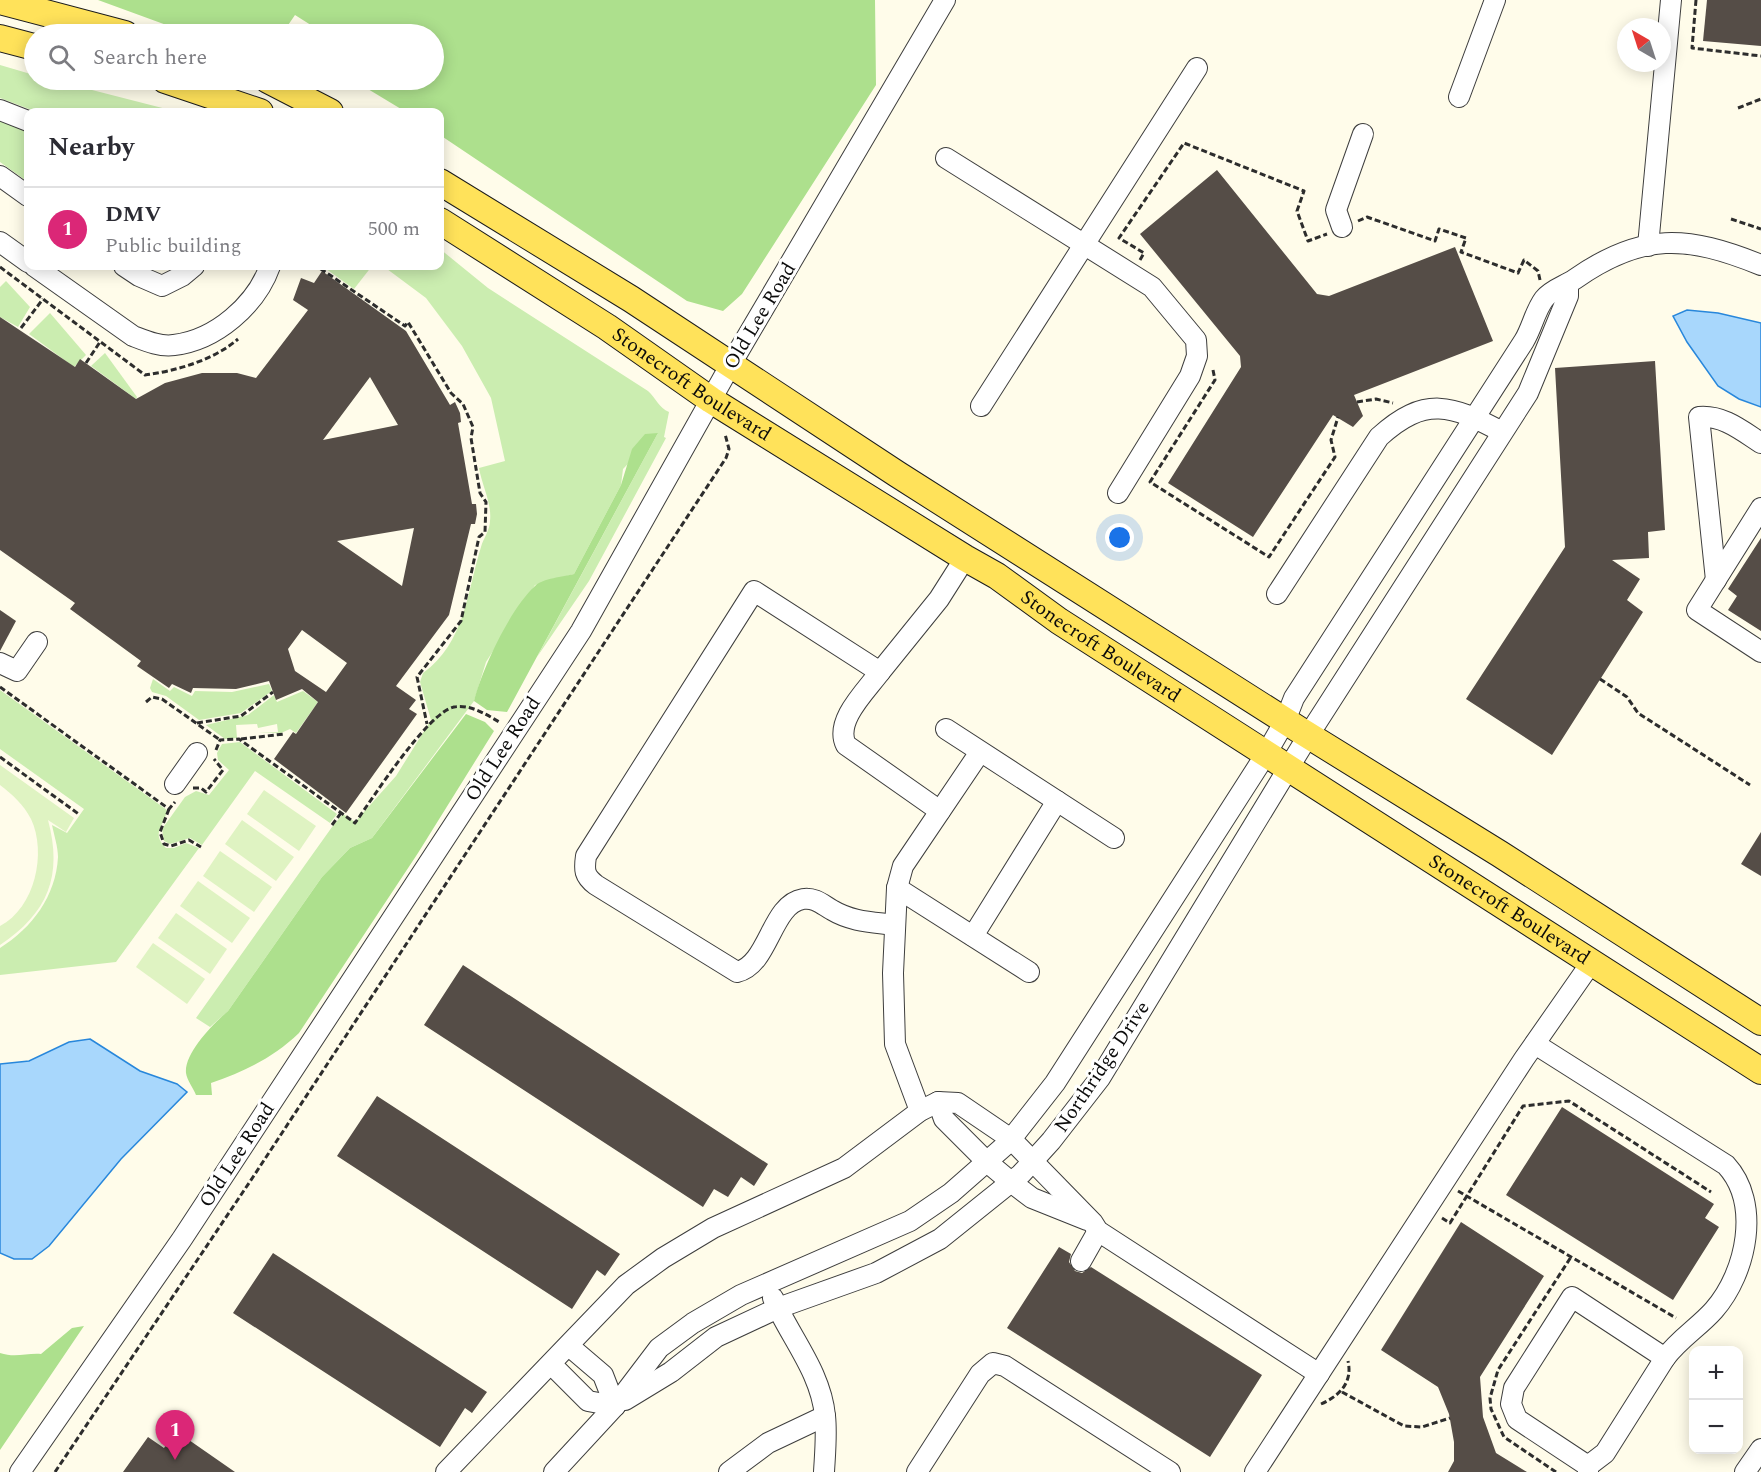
<!DOCTYPE html>
<meta charset="utf-8">
<style>
body{margin:0;font-family:Spectral,serif;background:#f7f7f7;color:#2b2b33}
.controls{position:absolute;right:18px;bottom:18px;display:grid;overflow:hidden;border-radius:12px;box-shadow:0 3px 15px #0003}
.controls button{width:54px;height:54px;display:grid;place-items:center;padding:0;border:0;border-bottom:2px solid #e1e1e2;background:#fff;color:#2b2b33;font:30px sans-serif}
.compass{position:absolute;left:1617px;top:18px;width:54px;height:54px;border-radius:50%;background:#fff;box-shadow:0 3px 15px #0003;rotate:321deg}
.you{position:absolute;left:1120px;top:538px;width:21px;height:21px;margin:-15px;border:4px solid #fff;border-radius:50%;background:#1a73e8;box-shadow:0 0 0 9px #1a73e833}
.badge{display:grid;place-items:center;width:39px;height:39px;border-radius:50%;background:#db2777;color:#fff;font-size:20px;font-weight:700}
.pin{position:absolute;translate:-50% -50px;filter:drop-shadow(0 2px 3px #0008)}
.pin::after{content:'';position:absolute;top:32px;width:21px;height:18px;background:inherit;clip-path:polygon(0 0,100% 0,50% 100%)}
.list{margin:0;padding:0;list-style:none}
h2{display:flex;justify-content:space-between;align-items:center;height:78px;margin:0;padding:0 24px;font-size:26px}
h2 small{font-size:20px;font-weight:400;color:#7c7c81}
.list li{display:grid;grid-template-columns:39px 1fr auto;gap:18px;align-items:center;box-sizing:border-box;height:84px;padding:0 24px;border-top:2px solid #e1e1e2}
.list b{display:block;font-size:22px;white-space:nowrap}
.list p{margin:0;font-size:20px;white-space:nowrap;color:#7c7c81}
.list em{font-size:20px;font-style:normal;color:#7c7c81}
.icon{flex:none;width:33px;height:33px;fill:none;stroke:currentColor;stroke-width:2;stroke-linecap:round;stroke-linejoin:round}
.map{position:relative;flex:none;width:1761px;height:1472px;overflow:hidden}
.search{position:absolute;background:#fff;box-shadow:0 3px 15px #0003;left:24px;top:24px;width:420px;height:66px;display:flex;align-items:center;gap:15px;box-sizing:border-box;padding:0 21px;border-radius:33px;color:#7c7c81;font-size:22px}
.panel{position:absolute;background:#fff;box-shadow:0 3px 15px #0003;left:24px;top:108px;width:420px;height:162px;border-radius:12px}
.map>svg:first-child{display:block}
</style>
<div class="map">
<svg width="1761" height="1472" viewBox="0 0 1761 1472">
<rect width="100%" height="100%" fill="#fffcea"/>
<!-- green -->
<g fill="#cbedb0">
<polygon points="0,65 34,75 34,80 53,80 178,112 37,112 0,98"/>
<polygon points="0,120 28,132 28,182 0,162"/>
<path d="M440 249 488 288 648 391C656 398 659 408 669 412L664 437 666 438 589 581 537 657 658 433 623 469 621 485 574 574 535 585 486 662 474 701 372 838 350 848 322 877 228 1011 210 1027 196 1018 332 827 343 814 355 822 396 776 431 720 420 682 423 673C465 643 467 592 481 547 483 539 490 530 490 521 492 503 482 486 479 468L505 461 491 398 462 346 426 298 383 266H440Z"/>
<polygon points="322,266 372,266 354,289"/>
<polygon points="6,281 30,307 18,327 0,317 0,287"/>
<polygon points="50,313 86,355 74,367 29,334"/>
<polygon points="105,353 137,397 136,399 91,366"/>
<polygon points="153,679 170,691 174,687 192,696 195,691 232,692 269,684 272,691 241,713 199,720 166,696 152,692 150,688"/>
<path d="M0 690 167 810C165 825 150 833 166 848H174L186 843 199 848 116 962 0 975V948C32 928 56 896 58 857 58 847 54 835 52 825L67 833 84 809 0 749Z"/>
<polygon points="303,691 318,702 296,733 290,729 281,733 258,732 278,732 277,724 258,728 257,724 236,725 237,738 225,739 206,725 248,715 274,695 277,702"/>
<polygon points="240,742 337,814 330,823 255,771 202,845 190,838 170,844 164,841 162,829 185,797 196,791 209,795 229,770 218,760 217,753 222,744"/>
</g>
<!-- forest -->
<g fill="#ade08d">
<polygon points="98,0 875,0 876,85 742,294 723,311 687,301 440,135 440,112 406,112 353,80 434,80 434,34 325,34 295,15 282,34 191,34"/>
<path d="M658 433 507 712 487 710 474 701C482 669 510 609 535 586 543 578 563 577 574 574L621 485 632 449 645 434Z"/>
<path d="M466 714 485 722 494 731 418 853 299 1033C273 1058 245 1071 211 1083L212 1095H196C193 1088 187 1080 186 1073 184 1053 214 1023 228 1011L322 877 350 848 372 838Z"/>
<path d="M84 1326 0 1450V1353C15 1358 26 1353 41 1354L72 1328Z"/>
</g>
<!-- pitch -->
<g fill="#dff3c2">
<path d="M0 765 74 818 66 832 48 820C63 876 48 913 0 945V926C35 908 47 853 31 819 24 805 12 794 0 785Z"/>
<polygon points="264,790 316,826 299,851 247,814"/>
<polygon points="242,820 294,857 276,881 225,844"/>
<polygon points="220,851 272,887 254,912 203,876"/>
<polygon points="198,881 250,918 232,943 180,906"/>
<polygon points="176,913 227,949 210,974 158,938"/>
<polygon points="153,943 205,979 187,1004 136,967"/>
</g>
<!-- water -->
<g fill="#a8d7fc" stroke="#2887db" stroke-width="1.5">
<polygon points="1687,310 1718,313 1761,323 1761,407 1739,399 1718,386 1687,342 1673,316"/>
<polygon points="90,1039 140,1071 177,1084 187,1092 121,1159 49,1246 32,1259 14,1259 0,1253 0,1064 29,1061 69,1042"/>
</g>
<!-- building -->
<g fill="#554d47" fill-rule="evenodd">
<polygon points="1707,0 1761,0 1761,46 1703,41"/>
<polygon points="1217,170 1317,294 1329,296 1455,247 1493,341 1354,395 1363,416 1353,427 1333,415 1253,537 1168,483 1241,367 1240,356 1140,234"/>
<path d="M322 271 406 331 450 405 455 402 460 413 461 422 458 423 472 504H476L477 514 475 524H471L449 615 396 686 416 700 409 709 417 714 346 813 274 759 293 732 296 734 318 702 302 689 276 700 269 681 236 689 193 688 191 693 172 684 169 688 137 666 141 661 70 609 75 603 0 550V317L75 367 80 359 136 399 165 383 202 373H237L256 378 308 310 293 300 301 278 314 283ZM370 377 398 425 323 440ZM414 528 402 586 337 541ZM302 630 347 663 326 692 295 671 288 649Z"/>
<polygon points="1655,361 1665,530 1648,532 1649,558 1612,560 1640,579 1627,600 1643,612 1552,755 1466,699 1565,547 1555,368"/>
<polygon points="1761,538 1761,631 1728,610 1737,596 1728,589"/>
<polygon points="0,610 16,621 0,651"/>
<polygon points="1761,832 1761,876 1741,864"/>
<polygon points="463,965 768,1164 754,1186 741,1177 728,1197 714,1189 703,1207 424,1025"/>
<polygon points="377,1096 620,1254 605,1276 597,1270 572,1309 337,1156"/>
<polygon points="1562,1107 1714,1204 1705,1218 1719,1227 1673,1300 1506,1195"/>
<polygon points="1461,1222 1544,1276 1480,1377 1483,1417 1496,1453 1527,1472 1448,1472 1454,1461 1454,1442 1449,1414 1438,1387 1381,1350"/>
<polygon points="1059,1247 1071,1254 1069,1262 1075,1271 1082,1273 1091,1267 1262,1375 1210,1457 1007,1328"/>
<polygon points="273,1253 487,1392 472,1413 465,1408 440,1447 233,1313"/>
<polygon points="176,1431 235,1472 123,1472 148,1437 164,1448"/>
</g>
<g fill="none" stroke-linecap="round" stroke-linejoin="round">
<defs>
<g id="minor">
<polyline points="1459,97 1495,0"/>
<polyline points="0,110 28,121"/>
<polyline points="946,158 1152,287 1196,340 1197,356 1190,376 1118,493"/>
<polyline points="0,176 28,196"/>
<polyline points="1342,227 1336,210 1363,134"/>
<polyline points="0,242 28,262"/>
<polyline points="1648,246 1671,0"/>
<path d="M34 266 133 336C146 341 160 347 174 345 216 340 256 305 270 266"/>
<polyline points="124,266 139,276 162,286 182,276 194,266"/>
<polyline points="981,406 1197,68"/>
<polyline points="1761,508 1697,610 1761,652"/>
<path d="M1716 580 1699 417C1723 415 1741 430 1761 443"/>
<path d="M1277 594 1379 437C1425 395 1452 405 1502 432"/>
<polyline points="0,663 17,671 37,642"/>
<polyline points="880,672 939,599 965,558"/>
<polyline points="946,729 1114,838"/>
<polyline points="175,784 197,753"/>
<polyline points="897,888 1029,972"/>
<path d="M895 925C873 922 852 922 832 910 823 905 815 897 803 899 771 904 769 965 737 972L596 885C584 876 584 870 586 856L754 591 880 672C866 691 834 721 846 745L940 811"/>
<polyline points="973,936 1057,801"/>
<path d="M1535 1044 1726 1165C1761 1203 1747 1272 1714 1310 1699 1327 1679 1339 1665 1358"/>
<polyline points="938,1102 944,1119 987,1162 1011,1182 1032,1198 1087,1220"/>
<polyline points="920,1111 895,1044 893,973 897,888 903,866 980,752"/>
<polyline points="1081,1261 1098,1231"/>
<path d="M773 1298C790 1337 821 1372 825 1416 827 1434 825 1454 824 1472"/>
<polyline points="569,1346 603,1375 615,1406"/>
<polyline points="552,1365 588,1401 615,1406"/>
<polyline points="625,1400 671,1372 716,1337 778,1308 876,1273 940,1239 1021,1174 1051,1141 1100,1078 1308,736 1528,393 1568,296 1568,284"/>
<polyline points="20,1472 182,1239 581,631 731,364 945,0"/>
<polyline points="446,1472 626,1285 663,1258 713,1228 844,1168 920,1111 938,1102 958,1103 1011,1139 1093,1223 1098,1231 1319,1374"/>
<path d="M554 1472 615 1406 659 1348 693 1323 741 1295 910 1221 951 1193 1008 1143 1055 1083 1266 754 1285 721 1294 698 1524 341C1532 328 1535 311 1544 299 1552 289 1565 286 1575 279 1642 232 1687 235 1761 265"/>
<polyline points="729,1472 768,1443 825,1416"/>
<polyline points="917,1472 980,1374 993,1363 1005,1366 1170,1472"/>
<polyline points="1255,1472 1524,1059 1591,963"/>
<polyline points="1588,1472 1588,1466 1605,1453 1665,1358 1572,1297 1514,1388 1511,1404 1517,1419 1588,1466"/>
<polyline points="1745,1472 1761,1449"/>
</g>
<g id="major">
<polyline points="0,1 125,34"/>
<polyline points="0,38 34,47"/>
<polyline points="165,80 260,112"/>
<polyline points="268,80 330,112"/>
<polyline points="440,182 631,299 897,474 1298,729 1500,854 1761,1022"/>
<path id="s1" d="M440 221 607 327 711 400 965 558 997 576 1059 621 1761 1071"/>
</g>
</defs>
<!-- minor casing -->
<use href="#minor" stroke="#3e3e3e" stroke-width="22"/>
<!-- major casing -->
<use href="#major" stroke="#1c1c1c" stroke-width="28"/>
<!-- path -->
<g stroke="#2d2d2d" stroke-width="3" stroke-dasharray="6 3" stroke-linecap="butt">
<polyline points="1696,0 1692,48 1761,56"/>
<polyline points="1738,108 1761,99"/>
<polyline points="1731,219 1761,229"/>
<polyline points="1358,221 1367,217 1435,241 1439,229 1466,238 1461,252 1518,273 1524,260 1538,271 1540,280"/>
<polyline points="1140,260 1144,253 1119,238 1184,143 1304,191 1297,211 1308,241 1327,234"/>
<polyline points="303,266 318,267 405,326 408,322 451,393 463,404 473,427 471,438 480,493 486,502 485,532 479,537 461,621 417,677 427,724"/>
<path d="M0 267 145 375C176 371 214 360 238 339"/>
<polyline points="21,328 43,299"/>
<polyline points="86,363 100,342"/>
<polyline points="1213,370 1215,380 1150,482 1269,557 1335,457 1331,440 1338,417"/>
<polyline points="1357,402 1376,399 1393,403"/>
<polyline points="1600,679 1627,697 1638,713 1750,785"/>
<polyline points="0,687 169,809 175,802"/>
<polyline points="146,702 152,697 162,699 220,740"/>
<polyline points="197,723 241,716 273,692"/>
<polyline points="241,739 284,734"/>
<path d="M216 750 220 740 239 739 355 823C373 798 427 713 454 707 471 704 487 715 501 723"/>
<polyline points="0,757 80,815"/>
<polyline points="193,788 201,788 206,792 223,770 214,759"/>
<polyline points="169,809 160,832 164,844 171,846 189,840 201,847"/>
<polyline points="332,825 341,813"/>
<polyline points="1458,1191 1676,1318"/>
<polyline points="1442,1218 1450,1223 1523,1106 1569,1101 1711,1192"/>
<polyline points="1342,1392 1404,1426 1422,1427 1450,1418"/>
<path d="M1321 1404C1339 1396 1353 1383 1348 1361"/>
<polyline points="55,1472 253,1177 726,458 729,449 725,434"/>
<polyline points="1556,1472 1504,1437 1491,1409 1490,1398 1498,1370 1571,1257"/>
</g>
<!-- minor -->
<use href="#minor" stroke="#fff" stroke-width="20"/>
<!-- major -->
<use href="#major" stroke="#ffe25a" stroke-width="26"/>
</g>
<g text-anchor="middle" dominant-baseline="central" stroke-width="6" stroke-linejoin="round" paint-order="stroke">
<!-- street labels -->
<g font-size="20" fill="#0b0b0b" stroke="#fff">
<text transform="translate(760 316) rotate(-59)">Old Lee Road</text>
<text stroke="none"><textPath href="#s1" startOffset="300">Stonecroft Boulevard</textPath></text>
<text stroke="none"><textPath href="#s1" startOffset="786">Stonecroft Boulevard</textPath></text>
<text transform="translate(503 749) rotate(-57)">Old Lee Road</text>
<text stroke="none"><textPath href="#s1" startOffset="1272">Stonecroft Boulevard</textPath></text>
<text transform="translate(1102 1067) rotate(-56)">Northridge Drive</text>
<text transform="translate(237 1155) rotate(-57)">Old Lee Road</text>
</g>
</g>
</svg>
<div class="controls">
<button>+</button>
<button>−</button>
</div>
<svg class="compass" viewBox="-18 -18 36 36"><path d="M0-13l5 13h-10z" fill="#e53935"/><path d="M0 13l5-13h-10z" fill="#7c7c81"/></svg>
<div class="you"></div>
<div class="pin badge" style="left:175px;top:1460px">1</div>
<div class="search"><svg class="icon" aria-label="search" viewBox="0 0 24 24"><circle cx="10" cy="10" r="6"/><path d="M15 15l6 6"/></svg>Search here</div>
<section class="panel">
<h2>Nearby<small></small></h2>
<ul class="list">
<li><span class="badge">1</span><div><b>DMV</b><p>Public building</p></div><em>500 m</em></li>
</ul>
</section>
</div>
